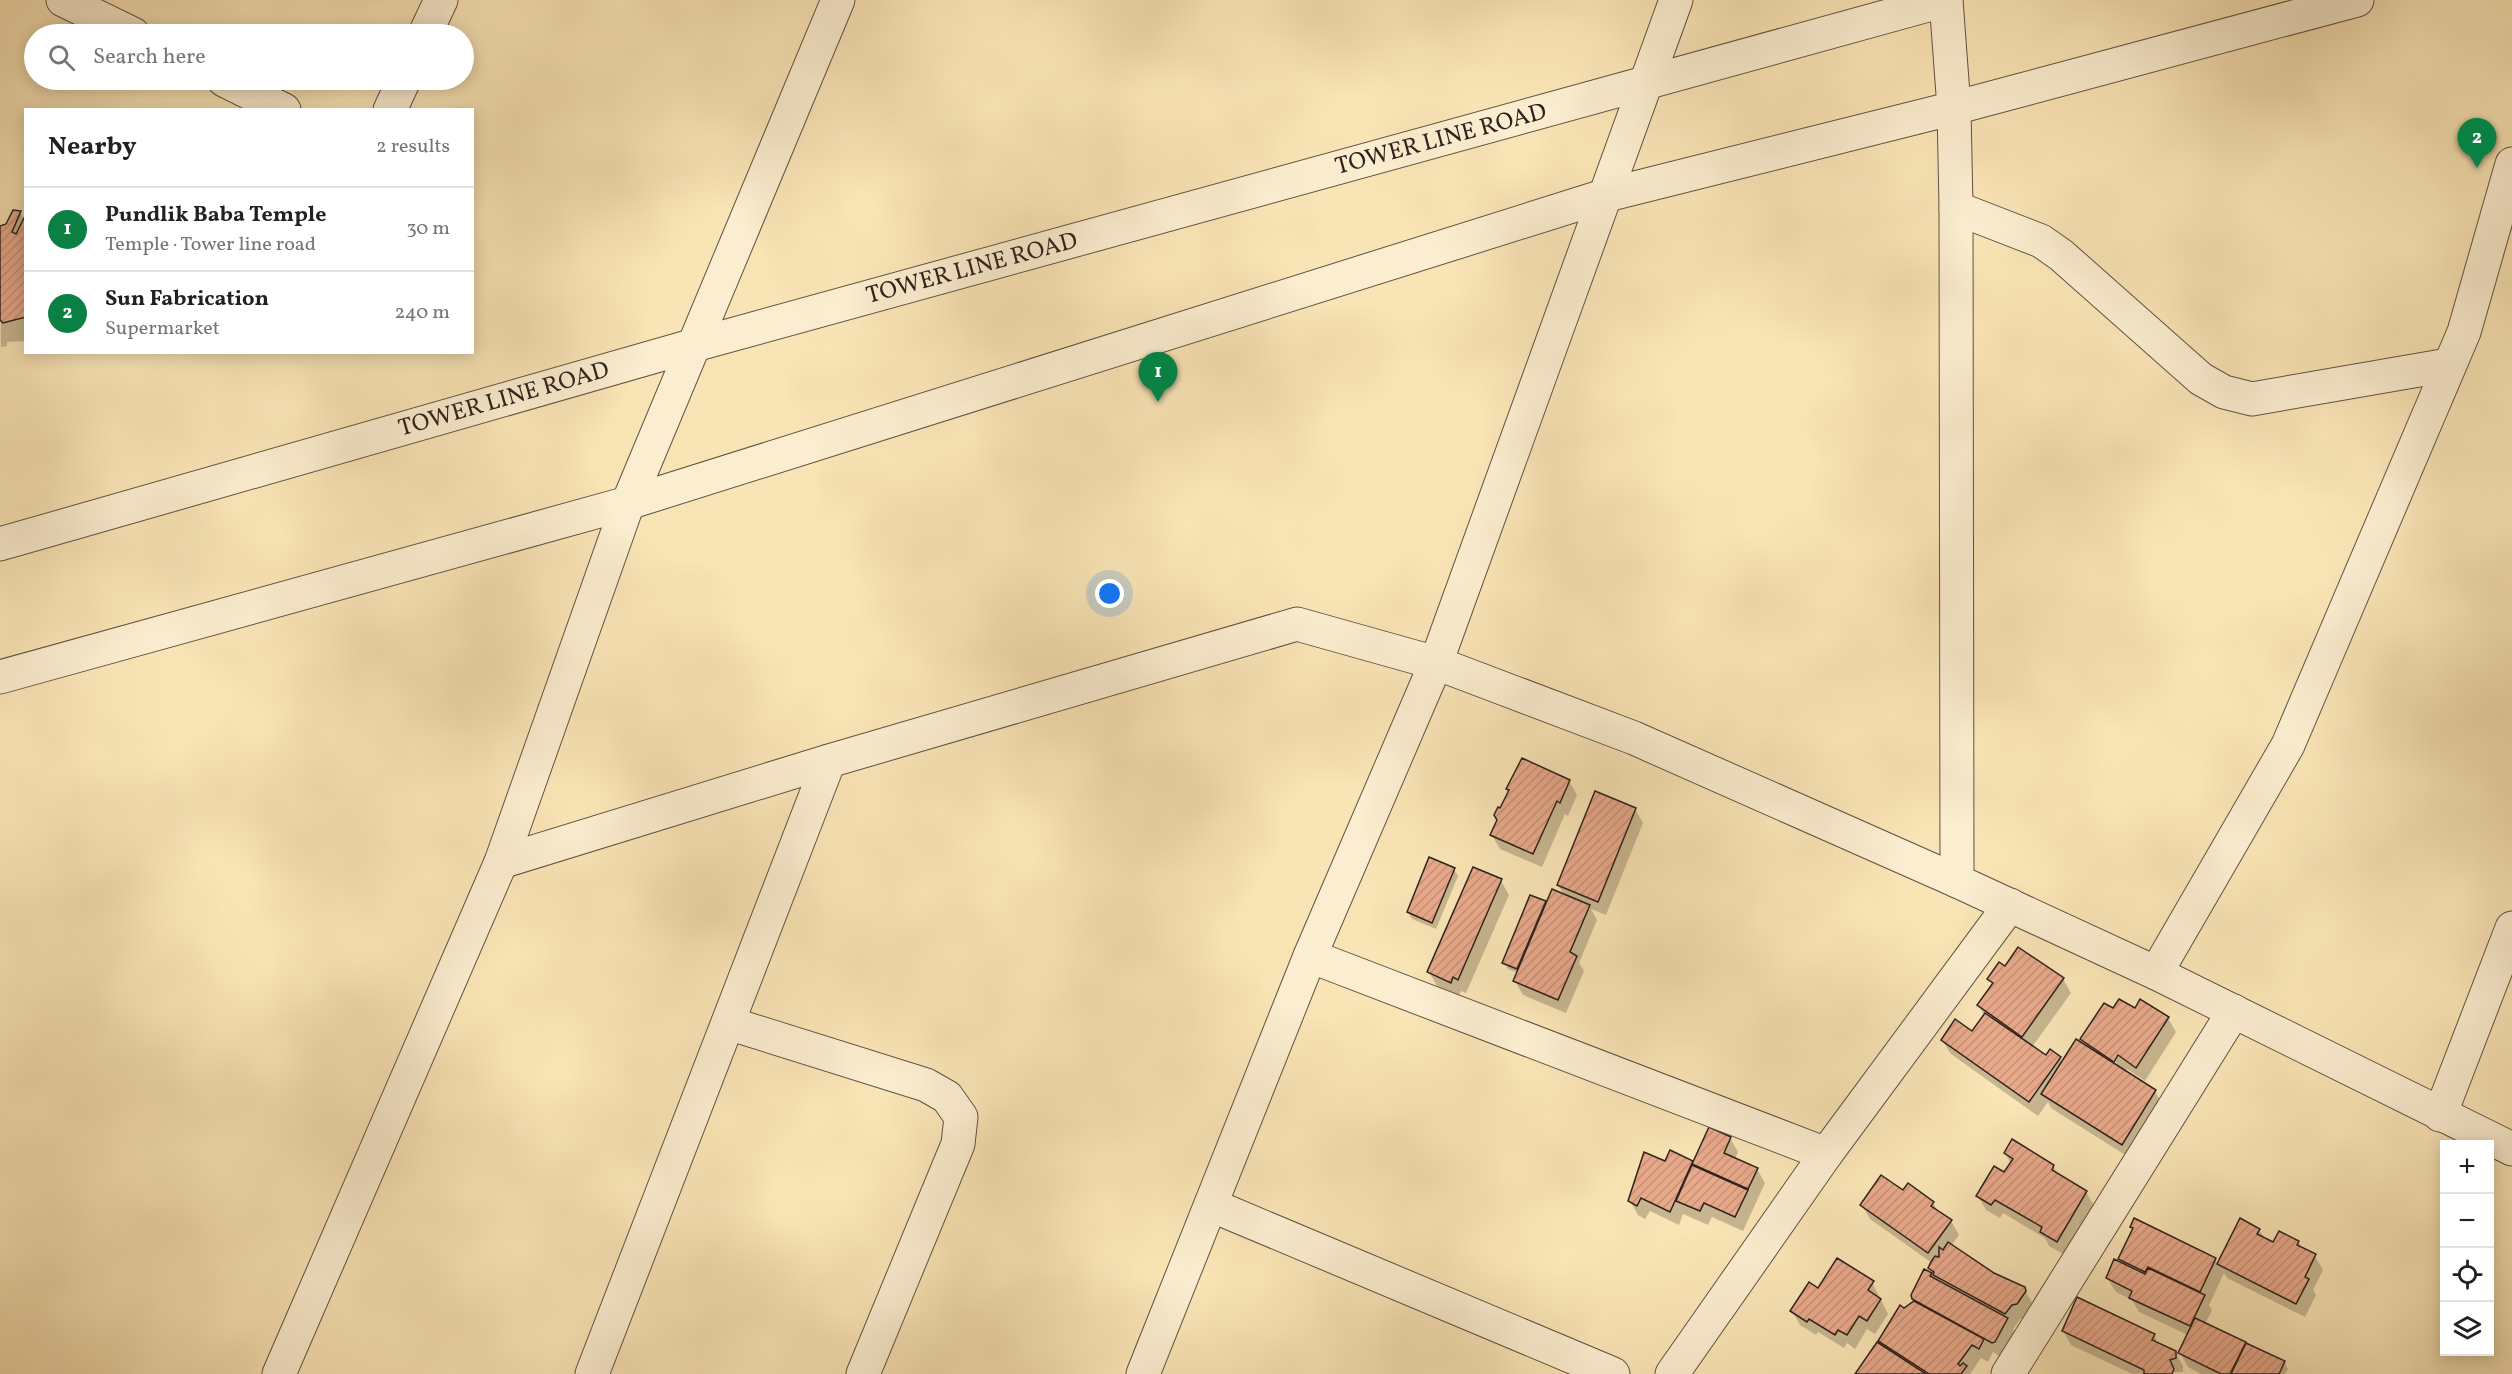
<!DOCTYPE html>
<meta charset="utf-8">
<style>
body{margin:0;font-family:Vollkorn,serif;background:#f6f6f6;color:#202124}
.controls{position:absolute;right:18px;bottom:18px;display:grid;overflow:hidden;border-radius:0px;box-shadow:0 3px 15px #0003}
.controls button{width:54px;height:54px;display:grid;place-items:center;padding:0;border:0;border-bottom:2px solid #e0e0e0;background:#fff;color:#202124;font:30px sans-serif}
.you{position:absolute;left:1110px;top:594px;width:21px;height:21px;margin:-15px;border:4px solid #fff;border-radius:50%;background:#1a73e8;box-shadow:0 0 0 9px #1a73e833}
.badge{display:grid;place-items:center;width:39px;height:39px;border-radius:50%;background:#0b8043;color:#fff;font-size:20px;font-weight:700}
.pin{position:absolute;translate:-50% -50px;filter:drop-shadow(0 2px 3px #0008)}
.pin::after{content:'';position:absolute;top:32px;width:21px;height:18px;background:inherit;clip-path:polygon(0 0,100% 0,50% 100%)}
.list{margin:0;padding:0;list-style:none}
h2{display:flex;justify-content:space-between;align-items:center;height:78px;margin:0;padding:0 24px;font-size:26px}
h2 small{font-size:20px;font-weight:400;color:#757577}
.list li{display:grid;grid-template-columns:39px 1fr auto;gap:18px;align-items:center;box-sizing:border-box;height:84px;padding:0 24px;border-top:2px solid #e0e0e0}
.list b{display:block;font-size:22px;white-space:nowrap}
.list p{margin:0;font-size:20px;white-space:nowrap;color:#757577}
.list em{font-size:20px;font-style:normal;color:#757577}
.icon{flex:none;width:33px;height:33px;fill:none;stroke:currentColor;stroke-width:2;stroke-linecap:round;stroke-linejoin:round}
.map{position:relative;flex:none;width:2512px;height:1374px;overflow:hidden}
.search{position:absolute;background:#fff;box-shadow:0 3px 15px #0003;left:24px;top:24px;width:450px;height:66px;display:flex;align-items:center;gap:15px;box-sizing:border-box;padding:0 21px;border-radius:33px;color:#757577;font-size:22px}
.panel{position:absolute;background:#fff;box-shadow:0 3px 15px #0003;left:24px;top:108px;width:450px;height:246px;border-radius:0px}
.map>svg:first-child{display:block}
</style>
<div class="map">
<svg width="2512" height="1374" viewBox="0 0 2512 1374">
<defs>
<pattern id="building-hatch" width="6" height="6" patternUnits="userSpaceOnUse" patternTransform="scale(1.5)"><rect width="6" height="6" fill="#e8a98b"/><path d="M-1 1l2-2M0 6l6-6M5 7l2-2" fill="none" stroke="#c79177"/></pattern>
</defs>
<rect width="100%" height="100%" fill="#f9e4b5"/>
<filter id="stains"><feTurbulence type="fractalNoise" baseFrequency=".00333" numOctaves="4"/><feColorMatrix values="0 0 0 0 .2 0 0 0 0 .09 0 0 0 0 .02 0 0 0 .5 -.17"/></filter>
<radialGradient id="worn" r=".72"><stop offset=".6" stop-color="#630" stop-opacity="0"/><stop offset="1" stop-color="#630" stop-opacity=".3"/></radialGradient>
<!-- shadow -->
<g fill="#0003" fill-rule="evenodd">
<polygon points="14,212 20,213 24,219 26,217 26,341 7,342 7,346 1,347 0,228 7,225"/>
<polygon points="1569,781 1577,795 1568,816 1565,814 1542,867 1500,849 1492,835 1510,792 1508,789"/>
<polygon points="1635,809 1643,823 1606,915 1591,909 1597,920 1579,963 1584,971 1566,1013 1523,995 1515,981 1518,973 1508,969 1504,962 1545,902 1547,906 1565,896 1558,885"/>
<polygon points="1454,869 1458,876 1436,929 1412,919 1408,912"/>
<polygon points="1501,881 1509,895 1466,993 1461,991 1459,996 1437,986 1429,972"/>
<path d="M2005 968 2063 979 2071 993 2032 1047 2046 1057 2060 1058 2063 1063 2088 1049 2082 1039 2113 1010H2135L2168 1018 2176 1032 2145 1081 2127 1069 2124 1072 2155 1091 2163 1106 2130 1158 2051 1108 2048 1102 2038 1116 1951 1054 1942 1040 1972 1033 1985 1016 1978 1005 1993 986 1989 979ZM2111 1054 2118 1066H2115L2109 1056Z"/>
<polygon points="1730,1138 1738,1152 1735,1159 1757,1169 1765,1183 1743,1231 1712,1217 1708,1225 1683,1214 1679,1225 1650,1211 1645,1219 1638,1215 1630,1201 1665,1163 1670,1152 1694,1163"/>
<polygon points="2005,1153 2053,1166 2059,1176 2086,1192 2094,1206 2065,1255 2049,1246 2045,1238 2003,1213 2000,1218 1986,1210 1978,1196 2005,1174 2011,1164"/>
<polygon points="1903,1192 1933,1203 1939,1213 1951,1221 1959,1235 1951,1246 1994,1274 2024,1288 2032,1303 2033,1307 2025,1318 2020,1319 2013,1329 2015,1333 2001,1357 1993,1352 1988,1362 1981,1358 1970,1374 1857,1374 1884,1348 1880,1341 1905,1310 1913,1306 1912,1296 1924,1271 1934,1276 1929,1268 1932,1263 1870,1219 1862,1205"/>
<path d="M2240 1220 2259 1230 2266 1240 2273 1245 2298 1242 2303 1249 2315 1256 2323 1270 2313 1290 2316 1295 2305 1317 2227 1278 2224 1273 2209 1305 2212 1310 2205 1324 2284 1362 2288 1369 2285 1374H2201L2188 1367 2180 1353 2188 1335 2139 1312 2132 1300 2116 1292 2107 1278 2124 1265 2120 1259 2134 1231 2131 1227 2215 1259 2218 1265ZM2147 1265 2164 1273 2163 1274 2145 1269Z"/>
<polygon points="1872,1282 1888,1314 1875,1334 1867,1329 1855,1349 1847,1343 1844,1348 1818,1332 1816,1335 1800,1325 1792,1311 1819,1290"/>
<polygon points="2063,1331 2154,1335 2159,1345 2175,1352 2183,1366 2183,1372 2132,1374 2071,1345"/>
</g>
<!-- building -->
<g fill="url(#building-hatch)" stroke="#2d211c" stroke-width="1.5">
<polygon points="13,210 21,211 12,232 16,234 26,214 26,317 3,323 0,320 0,226 6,224"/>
<polygon points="1522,758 1570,780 1560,803 1557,801 1533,854 1490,835 1497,820 1494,815 1498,807 1500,808 1509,790 1506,789"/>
<polygon points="1595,791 1636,808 1598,902 1557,885"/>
<polygon points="1429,857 1455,868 1432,923 1407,912"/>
<polygon points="1473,867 1502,879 1458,980 1453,977 1451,983 1427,972"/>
<polygon points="1552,889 1590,905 1570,952 1577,956 1558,1000 1513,981"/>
<polygon points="1530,895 1546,901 1517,969 1502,963"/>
<polygon points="2018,947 2064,978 2022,1037 1977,1005 1993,983 1987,979 1999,962 2005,966"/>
<polygon points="2119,999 2135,1008 2140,999 2169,1017 2136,1068 2118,1055 2114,1062 2080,1039 2104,1003 2113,1008"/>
<polygon points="1985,1013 2046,1055 2050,1049 2061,1057 2029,1102 1941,1040 1955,1019 1972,1031"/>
<polygon points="2076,1039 2156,1090 2122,1145 2041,1094"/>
<polygon points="1709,1127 1731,1137 1724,1153 1758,1168 1748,1189 1692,1164"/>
<polygon points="2012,1139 2054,1165 2052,1170 2087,1191 2057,1242 2040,1232 2042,1227 1995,1200 1991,1205 1976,1196 1994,1166 2004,1172 2013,1159 2004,1153"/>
<polygon points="1670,1150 1693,1161 1670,1212 1641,1198 1637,1206 1628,1201 1644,1152 1665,1161"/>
<polygon points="1692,1165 1748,1190 1735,1217 1704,1203 1700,1211 1676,1201"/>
<polygon points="1881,1175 1903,1190 1908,1183 1934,1202 1931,1206 1952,1220 1928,1253 1860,1205"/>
<polygon points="2134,1218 2216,1258 2200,1292 2148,1267 2145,1272 2118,1259 2133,1228 2130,1227"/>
<polygon points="2240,1218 2260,1229 2257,1234 2273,1242 2279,1231 2299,1241 2297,1245 2316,1254 2305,1277 2309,1279 2296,1304 2217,1264"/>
<polygon points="1948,1242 1994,1273 2025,1287 2026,1291 2017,1304 2012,1305 2005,1314 1933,1275 1934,1272 1928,1268 1931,1262 1935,1256 1939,1257 1939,1247 1943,1250"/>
<polygon points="1837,1258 1874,1281 1868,1290 1881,1299 1867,1321 1859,1316 1847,1335 1838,1330 1835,1335 1809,1319 1807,1322 1790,1311 1809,1282 1818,1288"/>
<polygon points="2114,1259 2145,1274 2148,1268 2205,1295 2190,1326 2129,1298 2132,1291 2106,1278"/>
<polygon points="1924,1269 1932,1273 1930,1276 2008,1318 1995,1342 1992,1343 1912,1299 1911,1295"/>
<polygon points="2077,1297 2155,1334 2152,1340 2176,1351 2176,1358 2170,1360 2174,1369 2172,1374 2144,1374 2144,1370 2062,1331"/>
<polygon points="1914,1301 1984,1339 1979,1349 1972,1345 1958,1364 1960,1366 1963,1363 1967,1366 1961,1374 1929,1374 1878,1341 1900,1305 1904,1308"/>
<polygon points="2195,1318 2246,1342 2230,1374 2221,1374 2178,1353"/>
<polygon points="1877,1342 1926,1374 1855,1374"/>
<polygon points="2246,1343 2285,1361 2279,1374 2231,1374"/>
</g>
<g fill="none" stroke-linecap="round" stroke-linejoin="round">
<defs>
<g id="minor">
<polyline points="63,0 133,34"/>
<polyline points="1946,0 1954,108 1956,208 1957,881"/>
<polyline points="425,34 441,0"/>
<polyline points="224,80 284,110"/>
<polyline points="390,110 404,80"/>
<polyline points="1956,208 2041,241 2061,255 2201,379 2224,392 2252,399 2448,365"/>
<polyline points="0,544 691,346 1946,0"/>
<polyline points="0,677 628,503 1607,195 1954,108 2357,0"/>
<polyline points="501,862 829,761 1297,624 1436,663 1634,738 1957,881 2156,973 2512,1149"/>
<polyline points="1310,956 1826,1154"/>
<polyline points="2156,973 2288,745 2464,332 2512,164"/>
<polyline points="728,1023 926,1085 947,1097 961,1117 958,1144 863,1374"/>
<polyline points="2440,1115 2512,928"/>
<polyline points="1211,1205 1613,1374"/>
<polyline points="279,1374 501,862 628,503 838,0"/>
<polyline points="592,1374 829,761"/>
<polyline points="1143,1374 1310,956 1436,663 1676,0"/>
<polyline points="1672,1374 1826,1154 2010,905"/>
<polyline points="2008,1374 2234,1011"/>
</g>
</defs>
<!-- minor casing -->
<use href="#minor" stroke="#605242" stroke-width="35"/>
<!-- minor -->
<use href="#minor" stroke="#fbedcf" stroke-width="33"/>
</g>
<g text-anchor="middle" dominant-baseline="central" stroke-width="4.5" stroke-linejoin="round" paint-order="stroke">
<!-- street labels -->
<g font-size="24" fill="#2d211c" stroke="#fbedcf">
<text transform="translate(1441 140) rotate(-15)">TOWER LINE ROAD</text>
<text transform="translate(972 269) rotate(-15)">TOWER LINE ROAD</text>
<text transform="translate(504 400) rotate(-16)">TOWER LINE ROAD</text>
</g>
</g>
<rect width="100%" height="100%" filter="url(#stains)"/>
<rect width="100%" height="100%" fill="url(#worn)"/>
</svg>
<div class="controls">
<button>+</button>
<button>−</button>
<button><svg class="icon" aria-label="locate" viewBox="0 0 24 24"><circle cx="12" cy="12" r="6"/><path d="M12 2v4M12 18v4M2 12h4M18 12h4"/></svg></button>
<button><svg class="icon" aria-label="layers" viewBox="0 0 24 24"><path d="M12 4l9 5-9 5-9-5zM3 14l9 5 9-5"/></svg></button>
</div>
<div class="you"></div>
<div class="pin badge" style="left:1158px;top:402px">1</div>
<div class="pin badge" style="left:2477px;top:168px">2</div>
<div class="search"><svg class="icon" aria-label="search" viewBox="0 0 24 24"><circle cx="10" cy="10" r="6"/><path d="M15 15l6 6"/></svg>Search here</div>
<section class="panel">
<h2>Nearby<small>2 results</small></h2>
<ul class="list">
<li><span class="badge">1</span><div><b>Pundlik Baba Temple</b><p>Temple · Tower line road</p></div><em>30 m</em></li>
<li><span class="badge">2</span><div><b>Sun Fabrication</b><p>Supermarket</p></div><em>240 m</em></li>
</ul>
</section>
</div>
